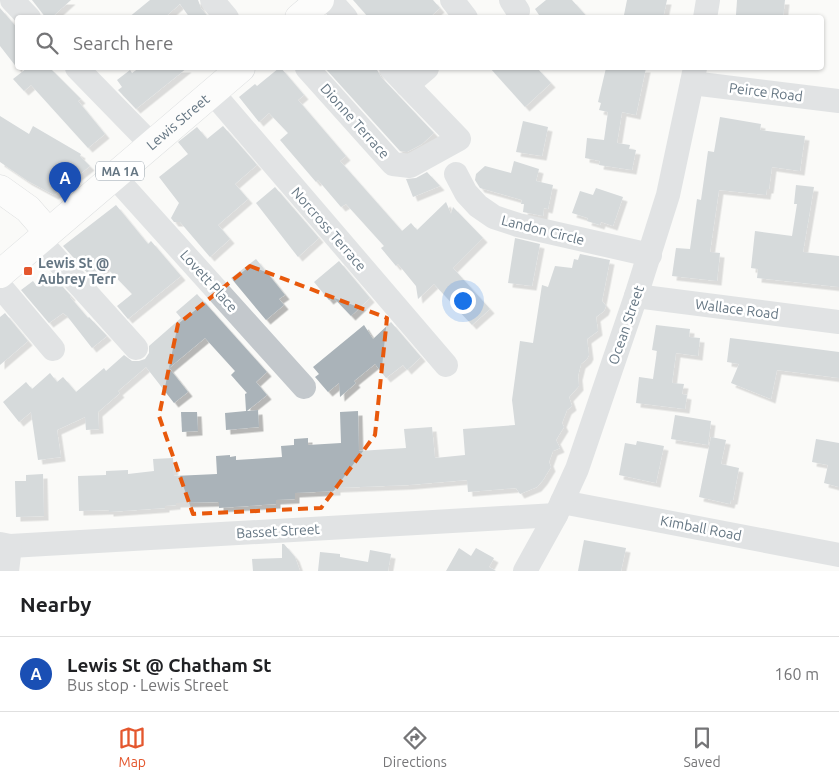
<!DOCTYPE html>
<meta charset="utf-8">
<style>
body{margin:0;font-family:Ubuntu,sans-serif;background:#f6f6f6;color:#202124}
.you{position:absolute;left:462px;top:300px;width:18px;height:18px;margin:-12px;border:4px solid #fff;border-radius:50%;background:#1a73e8;box-shadow:0 0 0 8px #1a73e833}
.badge{display:grid;place-items:center;width:32px;height:32px;border-radius:50%;background:#e4572e;color:#fff;font-size:16px;font-weight:700}
.pin{position:absolute;translate:-50% -41px;filter:drop-shadow(0 1px 2px #0008)}
.pin::after{content:'';position:absolute;top:26px;width:18px;height:15px;background:inherit;clip-path:polygon(0 0,100% 0,50% 100%)}
.list{margin:0;padding:0;list-style:none}
h2{display:flex;justify-content:space-between;align-items:center;height:65px;margin:0;padding:0 20px;font-size:21px}
h2 small{font-size:16px;font-weight:400;color:#757577}
.list li{display:grid;grid-template-columns:32px 1fr auto;gap:15px;align-items:center;box-sizing:border-box;height:75px;padding:0 20px;border-top:1px solid #e0e0e0}
.list b{display:block;font-size:19px;white-space:nowrap}
.list p{margin:0;font-size:16px;white-space:nowrap;color:#757577}
.list em{font-size:16px;font-style:normal;color:#757577}
.icon{flex:none;width:28px;height:28px;fill:none;stroke:currentColor;stroke-width:2;stroke-linecap:round;stroke-linejoin:round}
.map{position:relative;flex:none;width:839px;height:571px;overflow:hidden}
.search{position:absolute;background:#fff;box-shadow:0 1px 4px #0004;left:15px;right:15px;top:15px;height:55px;display:flex;align-items:center;gap:12px;box-sizing:border-box;padding:0 18px;border-radius:5px;color:#757577;font-size:19px}
.sheet{height:140px;background:#fff}
nav{display:flex;justify-content:space-around;align-items:center;box-sizing:border-box;height:70px;border-top:1px solid #e0e0e0;background:#fff;font-size:14px;color:#757577}
nav a{display:grid;justify-items:center;gap:2px}
nav .on{color:#e4572e}
.map>svg:first-child{display:block}
</style>
<div class="map">
<svg width="839" height="571" viewBox="0 0 839 571">
<defs>
<filter id="shadow"><feDropShadow dx="4.5" dy="4.5" stdDeviation="0" flood-color="#0004"/></filter>
</defs>
<rect width="100%" height="100%" fill="#fafaf8"/>
<!-- building -->
<g fill="#aab3b9" filter="url(#shadow)">
<polygon points="32,0 71,0 51,18 46,18"/>
<polygon points="150,0 198,0 201,8 209,18 190,18 180,4 164,18 128,18"/>
<polygon points="353,0 433,0 440,8 429,18 369,18"/>
<polygon points="546,0 572,0 588,18 541,18 535,9"/>
<polygon points="627,0 667,0 663,18 636,18 624,15"/>
<polygon points="737,0 785,0 783,18 736,15"/>
<polygon points="0,8 18,29 18,69 0,46"/>
<polygon points="27,68 50,68 81,99 78,101 105,134 88,148 31,85 24,91 13,79"/>
<polygon points="139,68 187,68 136,109 118,90 122,87 117,80 130,70 132,73"/>
<polygon points="279,68 281,68 304,95 298,100 346,156 340,161 402,231 411,223 417,230 446,202 451,214 453,207 483,238 453,268 490,309 472,325 434,284 418,299 416,286 398,264 396,266 381,248 384,246 346,204 341,207 318,180 316,182 280,140 288,133 269,113 259,122 239,97 255,84 257,86"/>
<polygon points="325,68 376,68 381,77 434,133 422,144 407,152 400,151"/>
<polygon points="490,68 537,68 551,83 525,107"/>
<polygon points="606,68 646,68 636,115 622,112 617,143 630,145 629,149 636,150 632,170 599,165 600,161 585,158 587,138 604,140 608,112 599,110 601,103 598,102"/>
<polygon points="0,116 29,134 33,126 81,154 80,156 90,166 54,195 28,181 0,162"/>
<polygon points="720,117 761,124 760,130 805,136 800,171 772,167 769,189 767,189 766,195 719,190 710,252 720,253 717,281 672,276 676,248 690,249 697,199 701,200 708,151 714,152"/>
<polygon points="523,121 548,127 542,156 516,152"/>
<polygon points="223,126 257,165 235,184 248,199 218,225 230,239 210,257 180,222 174,222 171,218 179,203 159,177 188,154 178,142 197,127 207,139"/>
<polygon points="514,161 539,169 536,181 553,185 548,209 544,208 543,216 523,212 524,204 521,204 522,200 480,188 475,180 476,174 485,166 511,173"/>
<polygon points="427,172 440,186 413,197 406,179 416,178"/>
<polygon points="796,185 814,187 803,252 839,256 839,287 757,278 758,269 751,268 755,231 792,236 797,204 794,204"/>
<polygon points="275,187 319,238 298,257 256,203"/>
<polygon points="596,188 623,197 613,226 601,222 600,225 587,221 588,218 572,213 580,191 593,195"/>
<polygon points="116,205 148,244 151,241 181,276 128,319 117,306 132,294 106,267 92,278 63,246"/>
<polygon points="515,238 540,244 532,286 508,283"/>
<polygon points="580,254 610,260 602,301 606,306 604,311 596,317 598,331 587,339 589,355 587,359 581,364 578,376 579,386 569,397 572,406 567,410 562,423 564,427 556,440 560,448 553,451 549,462 551,467 543,480 537,487 520,494 516,488 468,492 467,480 409,485 336,488 336,491 295,493 295,499 276,500 276,504 219,508 219,502 176,503 176,505 165,506 165,508 109,512 109,510 79,511 78,476 106,475 106,471 128,470 128,474 154,471 153,459 173,458 174,476 217,474 216,456 230,455 230,457 236,456 236,460 282,457 281,446 294,445 294,439 308,438 308,445 341,443 340,412 358,411 359,451 406,448 404,429 432,427 435,458 465,455 463,429 515,425 512,400 520,341 533,343 542,285 548,287 555,266 572,268 574,259 578,260"/>
<polygon points="256,259 285,295 279,299 284,305 266,320 231,278"/>
<polygon points="339,261 370,298 351,316 333,297 329,300 314,282"/>
<polygon points="50,273 71,296 70,297 88,318 89,317 107,336 92,348 67,316 63,313 49,323 21,290 33,281 36,285"/>
<polygon points="197,294 267,372 256,382 267,395 247,411 258,410 259,427 226,430 225,413 246,411 245,394 247,393 231,375 235,371 205,338 169,368 188,392 174,403 146,367 118,391 120,393 98,412 99,429 86,430 85,417 57,430 61,457 38,460 31,412 19,422 3,402 26,382 32,389 50,373 57,382 63,377 76,392 104,368 106,371 124,355 132,361 139,361 145,359 149,353 149,346 181,318 176,312"/>
<polygon points="5,313 28,341 0,365 0,317"/>
<polygon points="391,322 421,357 407,370 403,365 386,378 375,364 354,381 356,383 340,397 339,383 328,392 315,377 319,374 313,367 364,325 373,339"/>
<polygon points="656,325 690,329 689,337 700,338 698,356 676,353 672,383 684,384 682,394 687,395 685,409 636,403 639,377 653,379 657,351 652,350"/>
<polygon points="730,338 839,352 839,378 777,370 771,399 731,383 739,364 727,362"/>
<polygon points="181,412 197,412 198,431 182,432"/>
<polygon points="675,415 711,421 708,445 671,439"/>
<polygon points="711,437 726,440 721,464 739,468 733,500 731,500 730,504 699,497"/>
<polygon points="816,439 839,443 839,487 824,483 828,465 812,462"/>
<polygon points="637,441 664,446 656,483 619,475 625,443 636,445"/>
<polygon points="43,474 44,516 16,517 15,481 26,481 26,475"/>
<polygon points="584,540 626,548 621,571 578,571"/>
<polygon points="282,544 284,544 295,557 300,571 253,571 252,559 282,558"/>
<polygon points="459,548 471,556 476,548 494,558 489,567 496,571 446,571"/>
<polygon points="370,550 391,554 388,571 318,571 320,552 340,554 340,557 368,562"/>
</g>
<g fill="none" stroke-linecap="round" stroke-linejoin="round">
<defs>
<g id="major">
<polyline points="299,18 320,0"/>
<polyline points="0,189 28,209 48,232"/>
<path id="s1" d="M0 274 241 68"/>
</g>
</defs>
<!-- major casing -->
<use href="#major" stroke="#b5babe" stroke-width="29"/>
<!-- minor -->
<g stroke="#c3c8cc" stroke-width="24">
<polyline points="12,0 29,18"/>
<polyline points="212,0 227,18"/>
<polyline points="330,0 346,18"/>
<polyline points="452,0 466,18"/>
<polyline points="511,0 518,11"/>
<polyline points="705,18 708,0"/>
<polyline points="77,68 151,144"/>
<polyline points="307,68 393,164 410,166 459,139 407,85"/>
<polyline points="391,68 407,85 427,68"/>
<polyline points="692,83 839,101"/>
<polyline points="212,92 446,365"/>
<polyline points="456,174 466,193 478,206 494,217 518,225 650,255"/>
<polyline points="114,176 304,387"/>
<polyline points="39,240 136,348"/>
<polyline points="0,286 53,349"/>
<polyline points="636,296 839,322"/>
<polyline points="562,502 839,555"/>
<polyline points="0,544 10,546 556,515"/>
<polyline points="7,571 10,546"/>
<polyline points="525,571 556,515 577,469 636,296 668,195 695,68"/>
</g>
<!-- major -->
<use href="#major" stroke="#fff" stroke-width="28"/>
</g>
<!-- marked area -->
<path d="M0 0H839V571H0ZM250 266 387 318 375 435 321 508 193 514 159 416 178 324Z" fill="#fafaf8" fill-opacity=".55" fill-rule="evenodd"/>
<path fill="none" stroke="#e8590c" stroke-width="4" stroke-dasharray="10 6" stroke-linejoin="round" d="M250 266 387 318 375 435 321 508 193 514 159 416 178 324Z"/>
<!-- markers -->
<rect fill="#e4572e" stroke="#fff" stroke-width="2" x="23" y="266" width="10" height="10" rx="2.5"/>
<g text-anchor="middle" dominant-baseline="central" stroke-width="5" stroke-linejoin="round" paint-order="stroke">
<!-- shield labels -->
<rect fill="#fff" stroke="#939fa8" stroke-width="1" x="96" y="161.5" width="48" height="19" rx="4"/>
<g font-size="12" font-weight="bold" fill="#657683">
<text x="120" y="171">MA 1A</text>
</g>
<!-- street labels -->
<g font-size="14" fill="#657683" stroke="#fff">
<text transform="translate(766 92) rotate(7)">Peirce Road</text>
<text transform="translate(355 121) rotate(48)">Dionne Terrace</text>
<text stroke="none"><textPath href="#s1" startOffset="234">Lewis Street</textPath></text>
<text transform="translate(329 229) rotate(49)">Norcross Terrace</text>
<text transform="translate(543 230) rotate(14)">Landon Circle</text>
<text transform="translate(209 281) rotate(48)">Lovett Place</text>
<text transform="translate(737 309) rotate(7)">Wallace Road</text>
<text transform="translate(626 325) rotate(-71)">Ocean Street</text>
<text transform="translate(701 528) rotate(11)">Kimball Road</text>
<text transform="translate(278 531) rotate(-3)">Basset Street</text>
</g>
<!-- poi labels -->
<g font-size="14" font-weight="bold" fill="#657683" stroke="#fff" text-anchor="start">
<text x="38" y="263">Lewis St @<tspan x="38" dy="16">Aubrey Terr</tspan></text>
</g>
</g>
</svg>
<div class="you"></div>
<div class="pin badge" style="left:65px;top:203px;background:#1a4fb4">A</div>
<div class="search"><svg class="icon" aria-label="search" viewBox="0 0 24 24"><circle cx="10" cy="10" r="6"/><path d="M15 15l6 6"/></svg>Search here</div>
</div>
<section class="sheet">
<h2>Nearby<small></small></h2>
<ul class="list">
<li><span class="badge" style="background:#1a4fb4">A</span><div><b>Lewis St @ Chatham St</b><p>Bus stop · Lewis Street</p></div><em>160 m</em></li>
</ul>
</section>
<nav>
<a class="on"><svg class="icon" aria-label="map" viewBox="0 0 24 24"><path d="M3 6l6-2 6 2 6-2v14l-6 2-6-2-6 2zM9 4v14M15 6v14"/></svg>Map</a>
<a><svg class="icon" aria-label="directions" viewBox="0 0 24 24"><path d="M12 3l9 9-9 9-9-9zM9 14v-3h6M13 9l2 2-2 2"/></svg>Directions</a>
<a><svg class="icon" aria-label="saved" viewBox="0 0 24 24"><path d="M7 4h10v16l-5-4-5 4z"/></svg>Saved</a>
</nav>
